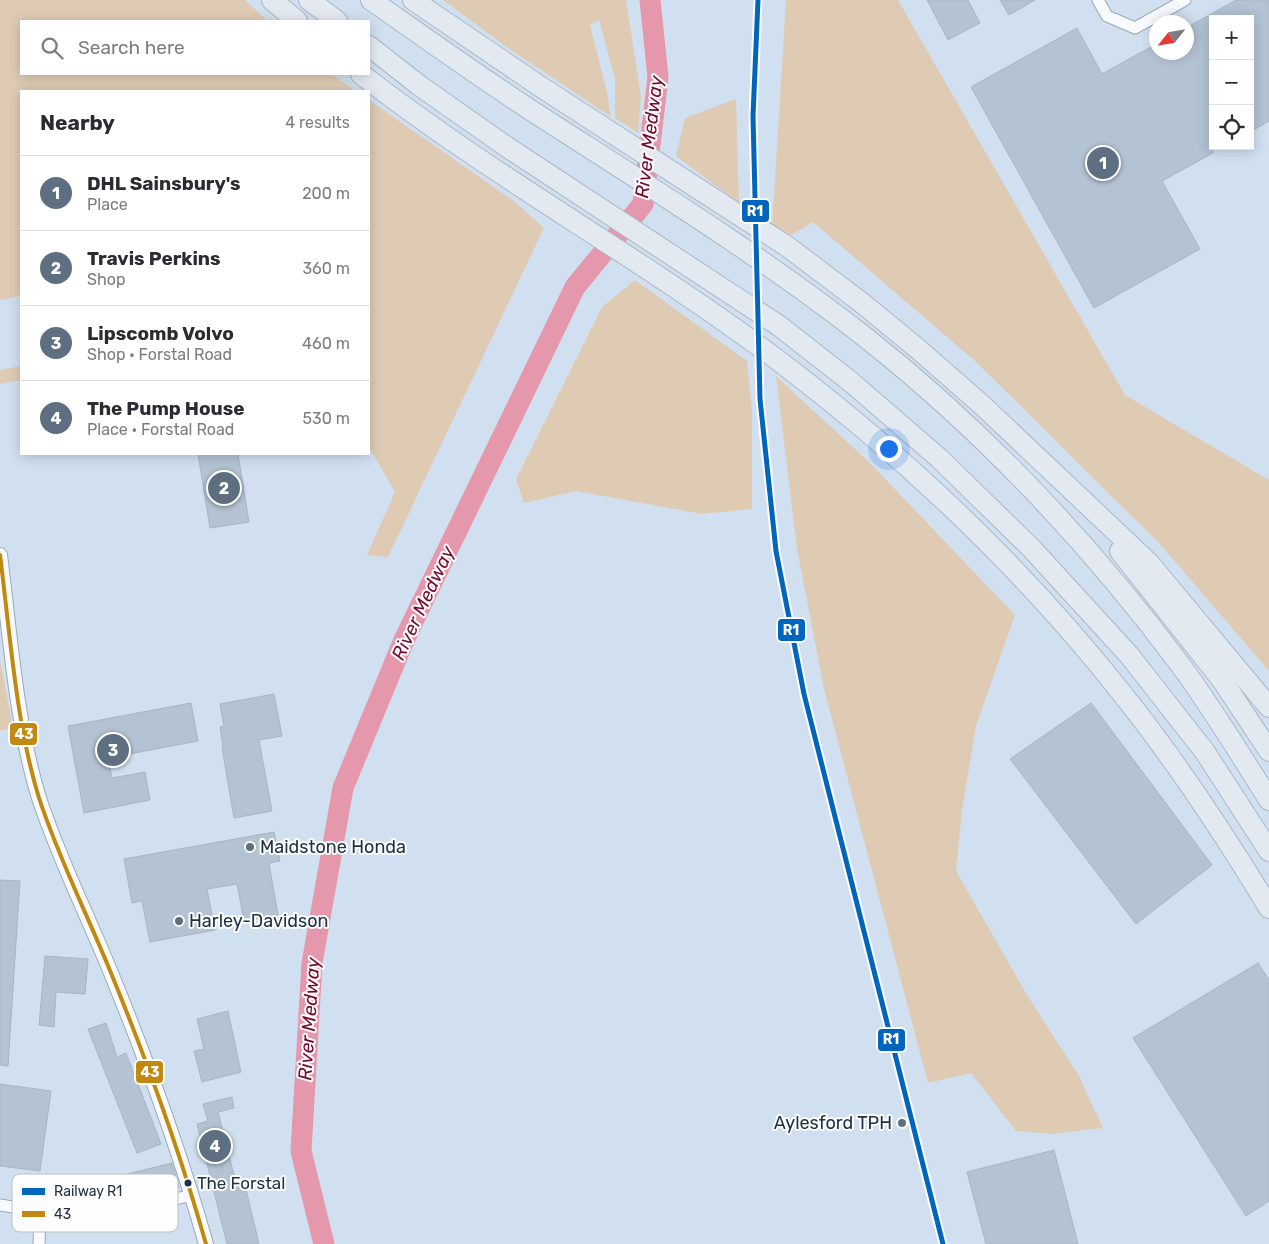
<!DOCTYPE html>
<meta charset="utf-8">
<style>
body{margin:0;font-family:Rubik,sans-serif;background:#f2f2f3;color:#2b2b33}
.controls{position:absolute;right:15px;top:15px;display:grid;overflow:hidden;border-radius:0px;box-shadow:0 2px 12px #0003}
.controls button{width:45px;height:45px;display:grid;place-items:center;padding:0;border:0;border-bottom:1px solid #e1e1e2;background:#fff;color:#2b2b33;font:25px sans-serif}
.compass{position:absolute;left:1149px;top:15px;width:45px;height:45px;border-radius:50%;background:#fff;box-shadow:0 2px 12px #0003;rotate:239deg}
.you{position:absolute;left:888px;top:448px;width:18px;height:18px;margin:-12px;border:4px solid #fff;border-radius:50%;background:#1a73e8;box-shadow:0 0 0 8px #1a73e833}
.badge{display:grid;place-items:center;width:32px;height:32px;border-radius:50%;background:#5e6f81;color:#fff;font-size:16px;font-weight:700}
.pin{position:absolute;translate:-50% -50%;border:2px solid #fff;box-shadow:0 1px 5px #0006}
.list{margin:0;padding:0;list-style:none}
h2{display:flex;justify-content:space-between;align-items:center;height:65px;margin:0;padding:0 20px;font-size:21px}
h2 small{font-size:16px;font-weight:400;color:#7c7c81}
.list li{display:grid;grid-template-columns:32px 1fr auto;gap:15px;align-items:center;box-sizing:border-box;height:75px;padding:0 20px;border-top:1px solid #e1e1e2}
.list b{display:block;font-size:19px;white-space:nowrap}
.list p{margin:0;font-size:16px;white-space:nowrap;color:#7c7c81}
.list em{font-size:16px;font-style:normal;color:#7c7c81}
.icon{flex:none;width:28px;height:28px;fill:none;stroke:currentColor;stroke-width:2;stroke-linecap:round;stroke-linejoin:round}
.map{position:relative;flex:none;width:1269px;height:1244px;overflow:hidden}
.search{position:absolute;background:#fff;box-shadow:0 2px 12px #0003;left:20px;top:20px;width:350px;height:55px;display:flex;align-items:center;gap:12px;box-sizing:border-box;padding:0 18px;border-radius:0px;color:#7c7c81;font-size:19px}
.panel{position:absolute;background:#fff;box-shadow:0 2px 12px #0003;left:20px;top:90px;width:350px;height:365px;border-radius:0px}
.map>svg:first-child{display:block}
</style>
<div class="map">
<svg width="1269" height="1244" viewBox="0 0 1269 1244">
<rect width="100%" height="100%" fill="#d1e0f0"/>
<!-- green -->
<g fill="#dfcbb4">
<polygon points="0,0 245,0 268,21 21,21 21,74 331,74 356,91 21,91 21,296 0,300"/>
<polygon points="443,0 626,0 641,96 638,133 615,118 615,79 599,20 590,25 607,92 611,117 508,48"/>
<polygon points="786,0 898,0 1125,395 1269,480 1269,671 1159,543 976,362 813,222 788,237 772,226"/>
<polygon points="736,99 739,203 676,156 685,118"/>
<polygon points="369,100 514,201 544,228 388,557 367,555 395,492 369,447"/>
<polygon points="635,280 747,361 752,409 752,509 702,514 576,491 524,503 516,479 602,307"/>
<polygon points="21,366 21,380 0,384 0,370"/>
<polygon points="776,376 870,463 1015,615 976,726 962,811 956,871 1027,995 1079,1076 1103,1128 1052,1134 1016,1131 971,1073 928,1083 824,689 797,549"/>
<polygon points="0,660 13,728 0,731"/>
</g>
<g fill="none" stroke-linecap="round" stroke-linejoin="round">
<!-- river -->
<polyline stroke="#e598ab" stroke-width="21" points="324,1244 301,1151 312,963 343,788 404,640 575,287 643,204 658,77 650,0"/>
</g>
<!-- building -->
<g fill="#b3c3d3" stroke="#a6b6c6">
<polygon points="927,0 968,0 980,23 948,40"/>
<polygon points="1000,0 1035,0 1009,15"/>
<polygon points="1236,0 1269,0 1269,121 1250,132 1250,19 1213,19 1213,153 1162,181 1200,249 1094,308 971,87 1077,28 1102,74 1156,44 1156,52 1186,52 1186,28"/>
<polygon points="198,454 238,454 249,522 210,528"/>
<polygon points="274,694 282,736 259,740 272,811 234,818 222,748 223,747 220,727 224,726 220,704"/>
<polygon points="191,703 198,741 108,758 112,778 145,772 150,800 84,813 68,726"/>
<polygon points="1091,703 1212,865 1136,924 1010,759"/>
<polygon points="274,832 280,861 269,863 278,915 244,921 237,884 207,889 215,930 150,942 142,901 132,903 124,859"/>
<polygon points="0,880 20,881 8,1066 0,1065"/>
<polygon points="45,956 88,959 85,994 56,992 54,1027 39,1025"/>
<polygon points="1258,963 1269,980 1269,1201 1246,1216 1133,1038"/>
<polygon points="228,1011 241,1072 202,1082 194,1051 204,1049 197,1019"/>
<polygon points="106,1023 117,1057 126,1053 161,1144 137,1153 88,1029"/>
<polygon points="0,1084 51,1091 40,1171 0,1166"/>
<polygon points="232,1097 234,1108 218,1112 236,1183 244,1181 259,1244 227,1244 197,1124 208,1121 203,1104"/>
<polygon points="1054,1150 1078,1244 986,1244 967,1172"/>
<polygon points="172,1163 179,1187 101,1206 95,1182"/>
</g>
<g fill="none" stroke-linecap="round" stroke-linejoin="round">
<defs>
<g id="minor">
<polyline points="1098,0 1107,16 1135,28 1185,0"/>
<polyline points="0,1205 75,1217 106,1216 192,1195"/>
<polyline points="39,1244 40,1213"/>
</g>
<path id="tertiary" d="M0 555C10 633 16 724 39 798 59 859 87 914 111 973 147 1061 180 1152 206 1244"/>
<g id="motorway">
<polyline points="272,0 297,21"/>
<polyline points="309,0 337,21"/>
<path d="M371 0C424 37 477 75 532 111 645 184 759 254 865 337 985 432 1091 545 1182 667 1213 710 1241 755 1269 800"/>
<polyline points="413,0 541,87 788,247 862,303 918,349 982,405 1149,563 1269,707"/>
<polyline points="369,46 420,86 507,147 778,325 851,382 940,459 1032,549 1129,655 1205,752 1269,851"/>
<path d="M361 74C494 178 644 259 779 361 908 459 1028 573 1128 701 1180 767 1226 837 1269 908"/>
<polyline points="1120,551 1222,680 1269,751"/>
</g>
</defs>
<!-- minor casing -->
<use href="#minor" stroke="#9aa9b8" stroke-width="13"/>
<!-- tertiary casing -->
<use href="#tertiary" stroke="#9aa9b8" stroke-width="16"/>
<!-- motorway casing -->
<use href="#motorway" stroke="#abb7c5" stroke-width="22"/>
<!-- minor -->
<use href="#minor" stroke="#f8fafd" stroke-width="11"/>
<!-- tertiary -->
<use href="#tertiary" stroke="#f8fafd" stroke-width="14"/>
<!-- motorway -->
<use href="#motorway" stroke="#e3e9f0" stroke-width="20"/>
<defs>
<path id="bus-1" d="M0 555C10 633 16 724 39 798 59 859 87 914 111 973 147 1061 180 1152 206 1244"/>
</defs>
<!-- bus-1 casing -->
<use href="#bus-1" stroke="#fdfdfd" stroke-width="8"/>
<!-- bus-1 -->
<use href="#bus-1" stroke="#c18911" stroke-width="4"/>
<defs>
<polyline id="rail-1" points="758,0 753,116 760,399 776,551 804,694 943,1244"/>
</defs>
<!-- rail-1 casing -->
<use href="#rail-1" stroke="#fdfdfd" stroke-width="9"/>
<!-- rail-1 -->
<use href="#rail-1" stroke="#0065bd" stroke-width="5"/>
</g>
<!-- markers -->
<g fill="#5e6f81" stroke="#fdfdfd" stroke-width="2">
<circle cx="250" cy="847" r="5"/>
<circle cx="179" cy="921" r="5"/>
<circle cx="902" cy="1123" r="5"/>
</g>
<circle fill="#203245" stroke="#fdfdfd" stroke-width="2" cx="188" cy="1183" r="4.5"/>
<g text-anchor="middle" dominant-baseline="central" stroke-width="4" stroke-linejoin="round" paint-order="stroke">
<!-- bus labels -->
<g font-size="17" fill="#203245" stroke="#fdfdfd" text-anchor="start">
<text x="197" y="1183">The Forstal</text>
</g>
<!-- poi labels -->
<g font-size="18" fill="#203245" stroke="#fdfdfd" text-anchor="start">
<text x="260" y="847">Maidstone Honda</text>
<text x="189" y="921">Harley-Davidson</text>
<text x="892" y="1123" text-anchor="end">Aylesford TPH</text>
</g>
<!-- water labels -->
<g font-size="19" font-style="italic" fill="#75082c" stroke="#fdfdfd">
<text transform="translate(649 137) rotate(-83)">River Medway</text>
<text transform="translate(423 603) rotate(-65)">River Medway</text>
<text transform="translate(309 1019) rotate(-86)">River Medway</text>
</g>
</g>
<!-- legend -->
<rect x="12" y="1174" width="166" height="58" rx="8" fill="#fdfdfd" stroke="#bbc0c6" stroke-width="1"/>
<rect x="22" y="1188" width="23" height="7" fill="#0065bd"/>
<rect x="22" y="1211" width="23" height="6" fill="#c18911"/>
<g font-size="14" fill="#203245">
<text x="54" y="1196">Railway R1</text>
<text x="54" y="1219">43</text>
</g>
<g stroke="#fdfdfd" stroke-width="2">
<rect x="741" y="199" width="29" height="24" rx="5" fill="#0065bd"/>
<rect x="777" y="618" width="29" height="24" rx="5" fill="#0065bd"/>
<rect x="9" y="722" width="29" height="24" rx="5" fill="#c18911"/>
<rect x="877" y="1028" width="29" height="24" rx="5" fill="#0065bd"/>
<rect x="135" y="1060" width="29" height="24" rx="5" fill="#c18911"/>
</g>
<g font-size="14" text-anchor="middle" font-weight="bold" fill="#fff">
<text x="755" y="216">R1</text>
<text x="791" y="635">R1</text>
<text x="24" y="739">43</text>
<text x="891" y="1044">R1</text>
<text x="150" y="1077">43</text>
</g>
</svg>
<div class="controls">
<button>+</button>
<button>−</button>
<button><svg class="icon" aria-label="locate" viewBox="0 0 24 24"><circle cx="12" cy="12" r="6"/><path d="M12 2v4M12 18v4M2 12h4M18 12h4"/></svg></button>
</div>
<svg class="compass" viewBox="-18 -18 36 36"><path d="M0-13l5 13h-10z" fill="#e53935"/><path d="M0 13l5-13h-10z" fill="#7c7c81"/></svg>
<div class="you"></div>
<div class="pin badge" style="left:1103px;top:163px">1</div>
<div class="pin badge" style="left:224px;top:488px">2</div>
<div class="pin badge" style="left:113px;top:750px">3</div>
<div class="pin badge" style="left:215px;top:1146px">4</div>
<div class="search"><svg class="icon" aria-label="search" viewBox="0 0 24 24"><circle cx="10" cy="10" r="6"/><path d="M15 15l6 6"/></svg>Search here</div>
<section class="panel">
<h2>Nearby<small>4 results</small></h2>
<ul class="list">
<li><span class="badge">1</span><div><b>DHL Sainsbury's</b><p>Place</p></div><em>200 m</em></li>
<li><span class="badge">2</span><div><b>Travis Perkins</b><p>Shop</p></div><em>360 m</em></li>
<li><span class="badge">3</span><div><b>Lipscomb Volvo</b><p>Shop · Forstal Road</p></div><em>460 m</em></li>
<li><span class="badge">4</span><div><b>The Pump House</b><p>Place · Forstal Road</p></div><em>530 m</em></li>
</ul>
</section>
</div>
